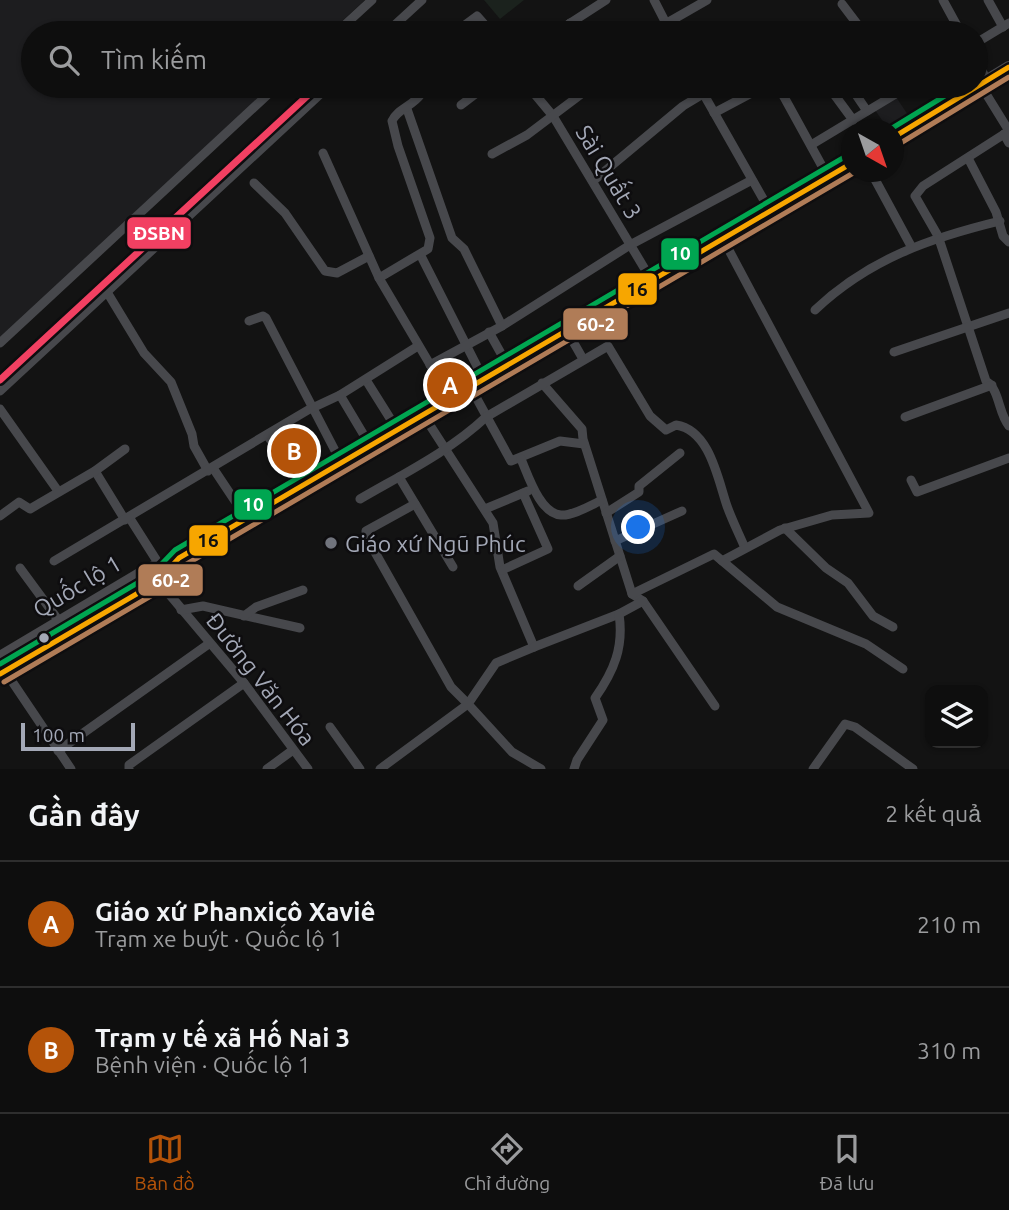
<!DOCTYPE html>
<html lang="vi">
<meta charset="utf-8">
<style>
body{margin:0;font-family:Ubuntu,sans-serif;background:#1c1c1c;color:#f1f3f6}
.controls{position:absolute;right:21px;bottom:21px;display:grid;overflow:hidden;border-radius:14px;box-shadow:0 2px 5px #0004}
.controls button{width:63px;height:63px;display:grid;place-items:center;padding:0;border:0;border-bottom:2px solid #2e2e2e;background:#0e0e0e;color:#f1f3f6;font:35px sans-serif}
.compass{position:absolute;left:841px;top:119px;width:63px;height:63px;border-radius:50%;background:#0e0e0e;box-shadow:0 2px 5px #0004;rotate:140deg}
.scale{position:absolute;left:21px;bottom:18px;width:114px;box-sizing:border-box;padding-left:7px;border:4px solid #a3a8b6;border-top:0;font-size:19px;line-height:24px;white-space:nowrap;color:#a3a8b6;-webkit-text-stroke:5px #0e0d0f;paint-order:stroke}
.you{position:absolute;left:639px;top:528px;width:24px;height:24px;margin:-18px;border:5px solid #fff;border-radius:50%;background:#1a73e8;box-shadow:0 0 0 10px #1a73e833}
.badge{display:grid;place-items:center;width:46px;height:46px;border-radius:50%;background:#b45309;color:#fff;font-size:23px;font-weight:700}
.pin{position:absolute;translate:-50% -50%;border:4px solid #fff;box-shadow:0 2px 7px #0006}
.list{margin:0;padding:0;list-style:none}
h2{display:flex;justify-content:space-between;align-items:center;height:91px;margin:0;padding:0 28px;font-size:30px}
h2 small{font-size:23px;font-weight:400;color:#9b9c9e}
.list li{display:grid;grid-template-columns:46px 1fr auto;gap:21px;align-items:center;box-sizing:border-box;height:126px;padding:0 28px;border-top:2px solid #2e2e2e}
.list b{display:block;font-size:26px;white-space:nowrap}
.list p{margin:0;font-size:23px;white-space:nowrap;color:#9b9c9e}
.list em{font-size:23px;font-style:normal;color:#9b9c9e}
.icon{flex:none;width:38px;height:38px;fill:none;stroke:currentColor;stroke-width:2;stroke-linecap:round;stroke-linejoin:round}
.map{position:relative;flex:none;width:1009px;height:769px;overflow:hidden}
.search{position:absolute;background:#0e0e0e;box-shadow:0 2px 5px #0004;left:21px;right:21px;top:21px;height:77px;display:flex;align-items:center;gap:18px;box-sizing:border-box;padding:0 24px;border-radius:38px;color:#9b9c9e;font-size:26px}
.sheet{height:343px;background:#0e0e0e}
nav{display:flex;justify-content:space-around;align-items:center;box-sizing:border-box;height:98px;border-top:2px solid #2e2e2e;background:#0e0e0e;font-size:19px;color:#9b9c9e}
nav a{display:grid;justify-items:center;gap:4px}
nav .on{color:#b45309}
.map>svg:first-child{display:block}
</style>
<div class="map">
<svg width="1009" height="769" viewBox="0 0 1009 769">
<rect width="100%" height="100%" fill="#131313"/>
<!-- built -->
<g fill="#1d1d1f">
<polygon points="0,0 365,0 329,33 33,33 33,86 271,86 0,337"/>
<polygon points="896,97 912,121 894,132 888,129 875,110"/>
<polygon points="292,424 321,471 302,483 272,437"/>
</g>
<!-- green -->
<polygon fill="#1b221d" points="484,0 524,0 500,19"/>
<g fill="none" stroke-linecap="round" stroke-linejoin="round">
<!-- minor -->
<g stroke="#47484c" stroke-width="9">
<polyline points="654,0 671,33"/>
<polyline points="943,0 961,33"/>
<polyline points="988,0 1003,27"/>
<polyline points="842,4 864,33"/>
<polyline points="570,23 577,33"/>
<polyline points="667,23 707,0"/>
<polyline points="336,33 372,0"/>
<polyline points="386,33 422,0"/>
<polyline points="454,33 477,16 492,33"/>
<polyline points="555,33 606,0"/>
<polyline points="976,43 1009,23"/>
<polyline points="976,60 987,80"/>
<polyline points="980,84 1009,131"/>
<polyline points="528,86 553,116 652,281"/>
<polyline points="699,86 770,211"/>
<polyline points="778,86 828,177"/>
<polyline points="828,86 853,120"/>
<polyline points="850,86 867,111"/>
<polyline points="461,105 486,86"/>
<polyline points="407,109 452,238 464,249 502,326"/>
<polyline points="714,113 765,86"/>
<path d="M1009 131 923 186 915 196 938 236 986 381C1000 390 998 413 1009 426"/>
<polyline points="1004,134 1009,143"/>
<polyline points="811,145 909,86"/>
<polyline points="323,153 379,278 451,400"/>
<polyline points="492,154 527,135 592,86"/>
<polyline points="968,158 996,212 1003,236 1009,242"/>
<polyline points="871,172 911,246"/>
<polyline points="593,181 683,106 703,94"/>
<polyline points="254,183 285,213 325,271 337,273 369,256"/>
<polyline points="421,256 484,380"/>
<path d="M379 278 428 249 430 238 398 146 392 121C397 109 413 106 421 94"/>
<polyline points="107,292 144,353 171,382 192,434 194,446 208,471"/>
<path d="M815 310C869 259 930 238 1000 221"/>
<polyline points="249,321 263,316 266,318 342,464"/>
<polyline points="567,331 583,359"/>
<polyline points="489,332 508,366"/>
<polyline points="0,343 277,86"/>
<polyline points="894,352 1009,313"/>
<polyline points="430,365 502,326 630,245 752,180"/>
<polyline points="366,380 398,431"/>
<polyline points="542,383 582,429 583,439 632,594 643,601 715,706"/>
<polyline points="471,388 511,461 560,441 584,444"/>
<polyline points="0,391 329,86"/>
<polyline points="340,395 371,447"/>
<polyline points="0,409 58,491"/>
<polyline points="424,416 493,523 500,567 534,647 496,663 468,704 512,752 541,769"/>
<polyline points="905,417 992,385"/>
<polyline points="268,436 302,488"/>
<path d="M521 459C528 475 540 514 561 515 573 516 591 505 602 500"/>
<polyline points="213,468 247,519"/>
<polyline points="95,471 125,520"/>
<polyline points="399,477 453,567"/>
<polyline points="911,480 917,492 1009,458"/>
<path d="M360 499C403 474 450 451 486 417L608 346 650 416 666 430 676 425C710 430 718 480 727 506 732 520 739 534 745 548"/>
<polyline points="485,509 528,491"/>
<polyline points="606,513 639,492 639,486 680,453"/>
<polyline points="0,516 19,502 30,509 95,471 125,449"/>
<polyline points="129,517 162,569"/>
<polyline points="785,528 826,568 848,583 873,616 893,627"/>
<polyline points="615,541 682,511"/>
<polyline points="54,561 308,410 340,395 418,346"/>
<polyline points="722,561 780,530 832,515 869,513 723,239"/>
<polyline points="20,568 59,621"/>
<polyline points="148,569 244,683 308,769"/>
<polyline points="502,570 548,549 523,493"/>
<polyline points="578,586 620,556"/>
<polyline points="632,594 714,554 777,607 866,644 903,669"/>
<polyline points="181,610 203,606 300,628"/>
<polyline points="244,616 256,607 303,590"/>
<polyline points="534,647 619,614 643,601"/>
<polyline points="5,671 71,769"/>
<polyline points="330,727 360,769"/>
<polyline points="58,751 210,643"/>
<polyline points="129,769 129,765 244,683"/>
<polyline points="267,769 293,750"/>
<polyline points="380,769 468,704 451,687 367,538 366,531 415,504"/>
<path d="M574 769 577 760 603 720 595 698C614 671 624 647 619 614"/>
<polyline points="813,769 845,724 855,727 913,769"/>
</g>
<!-- highway -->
<g stroke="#4a4a4e" stroke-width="12">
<polyline points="894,137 1009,67"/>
<polyline points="0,657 148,569 179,558 291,494 852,163"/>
<polyline points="0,674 157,582 177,561"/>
</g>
<defs>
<g id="bus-1">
<polyline points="894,137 1009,67"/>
<polyline points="0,674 157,582 179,558 852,163"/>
</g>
<g id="bus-2">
<polyline points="899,144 1009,77"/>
<polyline points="4,682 161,590 185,565 855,172"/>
</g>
<g id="bus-3">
<polyline points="889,130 961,86"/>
<polyline points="0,664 151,575 175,550 848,155"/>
</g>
</defs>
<!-- bus-1 casing -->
<use href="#bus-1" stroke="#0e0d0f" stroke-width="10"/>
<!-- bus-2 casing -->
<use href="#bus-2" stroke="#0e0d0f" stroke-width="10"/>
<!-- bus-3 casing -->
<use href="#bus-3" stroke="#0e0d0f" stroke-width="10"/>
<!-- bus-1 -->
<use href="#bus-1" stroke="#f7a600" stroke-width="5"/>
<!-- bus-2 -->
<use href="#bus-2" stroke="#b07c57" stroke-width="5"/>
<!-- bus-3 -->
<use href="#bus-3" stroke="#00a651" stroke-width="5"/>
<defs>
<polyline id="rail-1" points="0,380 318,86"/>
</defs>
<!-- rail-1 casing -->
<use href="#rail-1" stroke="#0e0d0f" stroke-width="12"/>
<!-- rail-1 -->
<use href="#rail-1" stroke="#f24062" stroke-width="7"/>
</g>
<!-- markers -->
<circle fill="#71747d" stroke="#0e0d0f" stroke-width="2.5" cx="331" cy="543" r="7"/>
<circle fill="#a3a8b6" stroke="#0e0d0f" stroke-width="2.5" cx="44" cy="638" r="6"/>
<g text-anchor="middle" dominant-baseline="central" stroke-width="5" stroke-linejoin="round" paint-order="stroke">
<!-- street labels -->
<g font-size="23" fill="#a3a8b6" stroke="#0e0d0f">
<text transform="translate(609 172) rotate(59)">Sài Quất 3</text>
<text transform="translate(77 586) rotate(-31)">Quốc lộ 1</text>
<text transform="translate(261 679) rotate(52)">Đường Văn Hóa</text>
</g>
<!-- poi labels -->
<g font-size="23" fill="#a3a8b6" stroke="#0e0d0f" text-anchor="start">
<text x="345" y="543">Giáo xứ Ngũ Phúc</text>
</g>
</g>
<g stroke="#0e0d0f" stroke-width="2.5">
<rect x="126" y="216" width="66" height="34" rx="7" fill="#f24062"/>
<rect x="660" y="237" width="40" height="34" rx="7" fill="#00a651"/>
<rect x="617" y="272" width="41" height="34" rx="7" fill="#f7a600"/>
<rect x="562" y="307" width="67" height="34" rx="7" fill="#b07c57"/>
<rect x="233" y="488" width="40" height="33" rx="7" fill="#00a651"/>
<rect x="188" y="524" width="41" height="33" rx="7" fill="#f7a600"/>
<rect x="137" y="563" width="67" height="34" rx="7" fill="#b07c57"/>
</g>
<g font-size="19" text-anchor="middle" font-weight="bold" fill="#fff">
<text x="159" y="240">ĐSBN</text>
<text x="680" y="260">10</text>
<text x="596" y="331">60-2</text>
<text x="253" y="511">10</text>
<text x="171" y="587">60-2</text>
</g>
<g font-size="19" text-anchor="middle" font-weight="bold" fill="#111">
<text x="637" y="296">16</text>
<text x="208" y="547">16</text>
</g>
</svg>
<div class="controls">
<button><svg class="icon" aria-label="layers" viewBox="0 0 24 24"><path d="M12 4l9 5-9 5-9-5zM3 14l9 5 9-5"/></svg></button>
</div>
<svg class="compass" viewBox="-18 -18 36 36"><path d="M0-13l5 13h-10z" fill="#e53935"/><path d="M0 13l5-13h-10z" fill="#9b9c9e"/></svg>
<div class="scale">100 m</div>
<div class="you"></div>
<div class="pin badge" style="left:450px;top:385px">A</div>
<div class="pin badge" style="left:294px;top:451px">B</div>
<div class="search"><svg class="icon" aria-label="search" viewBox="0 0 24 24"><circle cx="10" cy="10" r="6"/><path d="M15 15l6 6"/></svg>Tìm kiếm</div>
</div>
<section class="sheet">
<h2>Gần đây<small>2 kết quả</small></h2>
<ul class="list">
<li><span class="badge">A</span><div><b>Giáo xứ Phanxicô Xaviê</b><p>Trạm xe buýt · Quốc lộ 1</p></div><em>210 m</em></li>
<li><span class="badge">B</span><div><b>Trạm y tế xã Hố Nai 3</b><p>Bệnh viện · Quốc lộ 1</p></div><em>310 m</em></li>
</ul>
</section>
<nav>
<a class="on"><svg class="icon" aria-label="map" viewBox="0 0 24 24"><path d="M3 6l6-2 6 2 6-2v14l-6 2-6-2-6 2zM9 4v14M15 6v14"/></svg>Bản đồ</a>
<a><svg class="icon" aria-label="directions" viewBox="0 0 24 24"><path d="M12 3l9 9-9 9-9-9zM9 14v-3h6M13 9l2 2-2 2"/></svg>Chỉ đường</a>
<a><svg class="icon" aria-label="saved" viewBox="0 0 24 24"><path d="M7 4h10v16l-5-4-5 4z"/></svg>Đã lưu</a>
</nav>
